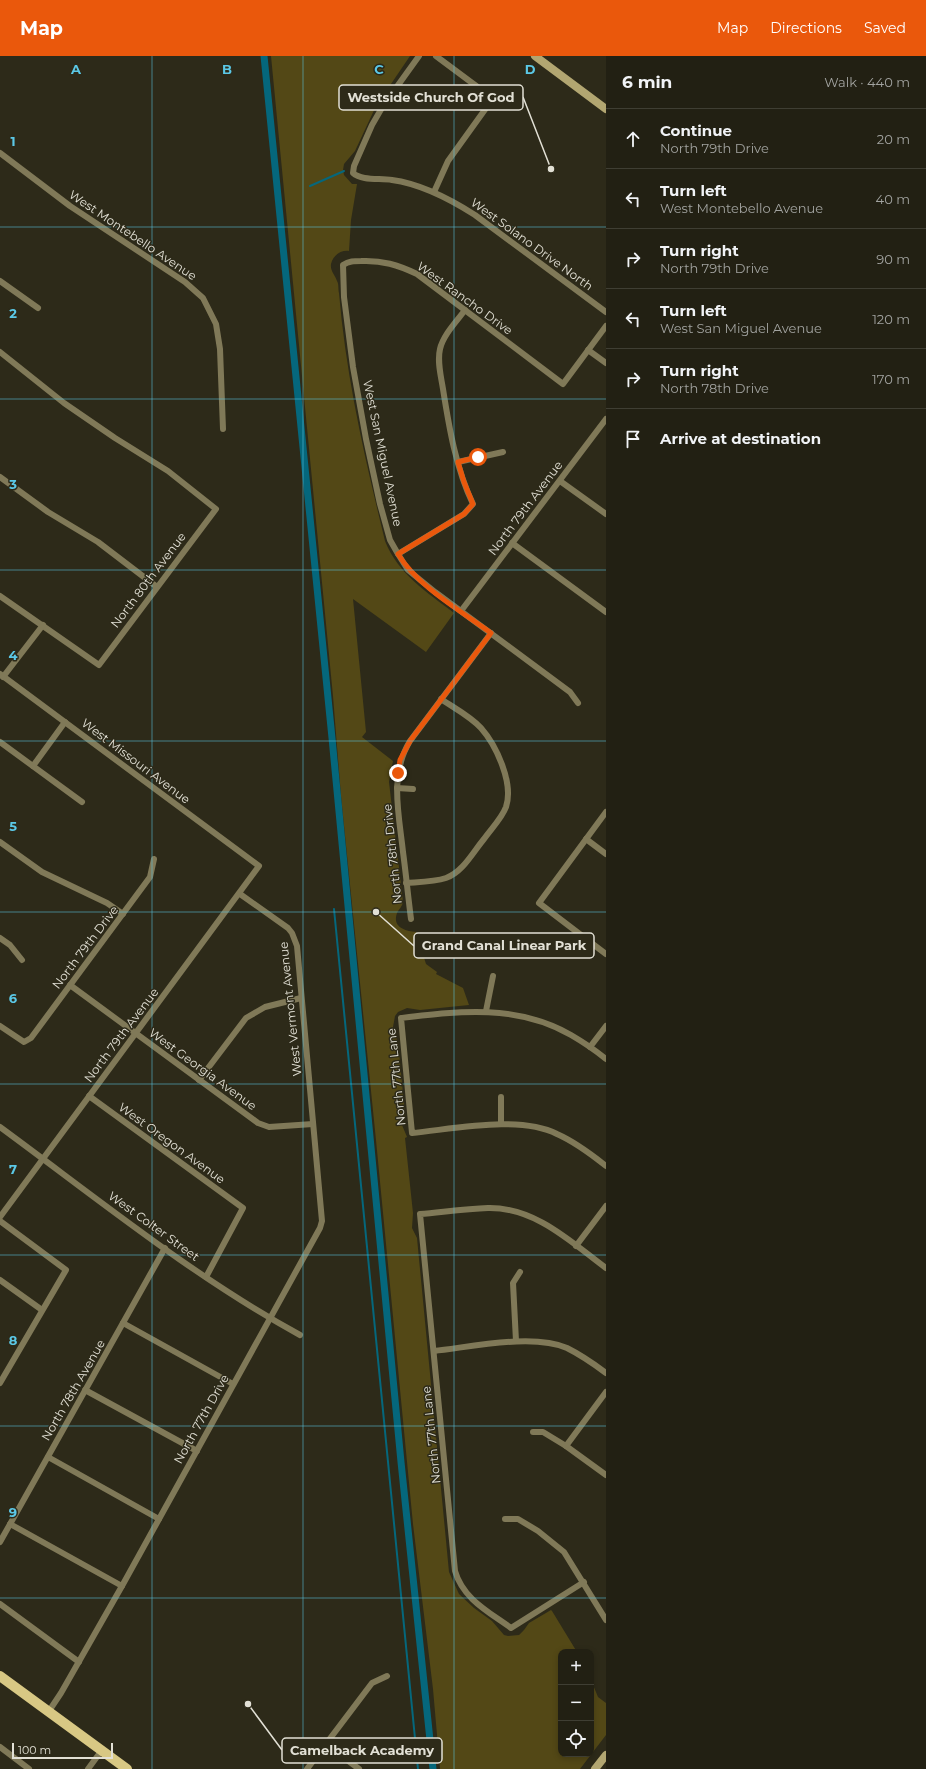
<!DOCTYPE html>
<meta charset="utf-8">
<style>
body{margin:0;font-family:Montserrat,sans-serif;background:#2a281c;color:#f1f3f6}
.controls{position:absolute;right:12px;bottom:12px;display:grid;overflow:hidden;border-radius:8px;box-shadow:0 2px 6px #0003}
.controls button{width:36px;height:36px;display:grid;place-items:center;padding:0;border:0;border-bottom:1px solid #3f3e33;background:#222013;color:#f1f3f6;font:20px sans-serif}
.scale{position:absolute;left:12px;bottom:10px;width:101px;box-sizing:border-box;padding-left:4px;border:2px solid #e2e0d5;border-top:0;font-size:11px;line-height:14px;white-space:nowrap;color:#e2e0d5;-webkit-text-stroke:3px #2d2a19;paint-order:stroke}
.stop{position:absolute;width:12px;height:12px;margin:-9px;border:3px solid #ea580c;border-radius:50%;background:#fff}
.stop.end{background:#ea580c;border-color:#fff;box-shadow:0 1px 4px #0008}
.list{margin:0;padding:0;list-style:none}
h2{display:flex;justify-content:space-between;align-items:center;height:52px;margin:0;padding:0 16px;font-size:17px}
h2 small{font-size:13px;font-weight:400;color:#a2a3a0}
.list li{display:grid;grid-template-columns:26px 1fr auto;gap:12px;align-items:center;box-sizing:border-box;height:60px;padding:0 16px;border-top:1px solid #3f3e33}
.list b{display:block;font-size:15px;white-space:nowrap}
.list p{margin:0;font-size:13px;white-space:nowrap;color:#a2a3a0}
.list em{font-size:13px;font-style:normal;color:#a2a3a0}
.icon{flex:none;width:22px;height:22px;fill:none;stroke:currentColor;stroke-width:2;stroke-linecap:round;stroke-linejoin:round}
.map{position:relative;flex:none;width:606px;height:1713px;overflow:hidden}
header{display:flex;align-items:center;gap:24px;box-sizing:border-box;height:56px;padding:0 20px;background:#ea580c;color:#fff}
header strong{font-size:19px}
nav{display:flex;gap:22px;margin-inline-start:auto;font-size:14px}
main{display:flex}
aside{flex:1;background:#222013}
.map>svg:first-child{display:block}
</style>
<header>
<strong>Map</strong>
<nav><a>Map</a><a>Directions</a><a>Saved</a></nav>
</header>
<main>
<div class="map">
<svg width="606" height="1713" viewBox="0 0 606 1713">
<rect width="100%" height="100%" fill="#2d2a19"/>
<!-- green -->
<path fill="#534816" d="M271 0H410L376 50 355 95 344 108 343 114 344 119 352 128H357L351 164 349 195C341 194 333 199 331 208 330 215 335 219 337 225 339 228 338 233 339 237 346 321 365 403 385 485 398 518 427 536 454 557L426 596 353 543 366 676 362 681 393 705 389 726 403 846C402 851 399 853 397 857 392 871 405 875 416 876L426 908 437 916 436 918 463 932 469 949 420 954 407 952 398 956 395 960 393 971 398 986 405 1058 402 1069 407 1081 405 1082 413 1157 412 1172 417 1182 449 1516 459 1538 474 1552 492 1565 504 1579 508 1580 519 1579 524 1574 529 1567 551 1554 552 1555 577 1596H561V1698H591V1624L598 1641 606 1647V1679L580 1713H440L433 1633 413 1468 376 1084 341 740 333 640Z"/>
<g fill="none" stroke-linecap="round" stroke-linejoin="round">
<!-- stream -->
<g stroke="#05677c" stroke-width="2">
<polyline points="310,130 344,115"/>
<polyline points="334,853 418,1713"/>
</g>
<!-- canal -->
<polyline stroke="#05677c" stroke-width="7" points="264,0 332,682 401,1406 433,1713"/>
<!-- street -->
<g stroke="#807958" stroke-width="6">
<path d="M419 0 383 50 372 69 354 110 353 117C362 125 379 122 392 124 422 128 450 143 475 159L606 256"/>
<polyline points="0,97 70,150 185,226 203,242 216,268 220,293 223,373"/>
<polyline points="434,136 448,105 489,48 490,43 487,38 436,0"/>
<polyline points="0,225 38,252"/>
<polyline points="588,294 606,307"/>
<polyline points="0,296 64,347 115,382 168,415 216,453 99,609 0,540"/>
<polyline points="458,406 503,396"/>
<polyline points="0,421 48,456 98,486 157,531"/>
<polyline points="560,425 606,458"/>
<polyline points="512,487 606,556"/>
<path d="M398 498 464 458 473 448C456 413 449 371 443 333 441 320 437 306 440 293 443 279 457 265 465 254"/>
<polyline points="461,555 606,363"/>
<polyline points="0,618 259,810 0,1161"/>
<polyline points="3,621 43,569"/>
<path d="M578 647 570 636 435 536 408 514 398 498 390 484 380 448 366 383 353 311 344 241 343 209C349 205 354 205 361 205 382 204 398 209 417 218L563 328 606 270"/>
<polyline points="0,686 82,746"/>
<polyline points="33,710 65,666"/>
<polyline points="397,732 413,733"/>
<polyline points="606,756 539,847 606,898"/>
<polyline points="586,783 606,798"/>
<polyline points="0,786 42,816 107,847 123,858"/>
<path d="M406 827C419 826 434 826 446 822 463 816 473 796 484 783 491 773 502 762 506 751 514 727 496 689 481 672 470 660 454 652 441 643"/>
<path d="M411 863C408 840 406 818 403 796 399 758 389 719 410 685L491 577"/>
<polyline points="0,882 10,889 22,904"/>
<polyline points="70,929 258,1067 269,1071 313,1068"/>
<polyline points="486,955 493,920"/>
<polyline points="0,970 24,986 31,982 150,821 154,803"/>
<polyline points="590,991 606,970"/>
<path d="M606 1003C595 994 583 986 571 979 517 948 460 955 401 962L412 1077C454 1073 519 1059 557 1078 575 1086 591 1098 606 1110"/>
<polyline points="199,1024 246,962 265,951 301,942"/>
<polyline points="89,1040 243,1152 206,1221"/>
<polyline points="501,1041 501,1068"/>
<path d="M0 1071C98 1143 194 1221 300 1279"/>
<polyline points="0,1165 66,1214 0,1327"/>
<polyline points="576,1190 606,1150"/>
<polyline points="0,1224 42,1254"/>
<polyline points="123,1267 233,1328"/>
<polyline points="516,1285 513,1227 520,1216"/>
<path d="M434 1295C471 1291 533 1277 567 1292 581 1299 594 1308 606 1317"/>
<polyline points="85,1334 197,1395"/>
<polyline points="533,1376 543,1376 566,1390 606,1419"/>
<polyline points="566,1390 606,1336"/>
<polyline points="48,1401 159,1463"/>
<polyline points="505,1463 518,1463 538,1475 564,1496 606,1564"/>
<polyline points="10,1468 122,1530"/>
<polyline points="0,1486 165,1192"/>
<path d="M584 1526 511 1572C489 1556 463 1543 455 1515L420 1158C443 1156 465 1153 488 1152 535 1151 571 1186 606 1212"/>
<polyline points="0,1548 79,1606"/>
<polyline points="49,1655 61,1637 122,1530 320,1172 322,1165 297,890 292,877 288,872 240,838"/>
<polyline points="326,1688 359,1713"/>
<polyline points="0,1691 29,1713"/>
<polyline points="88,1713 102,1694"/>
<polyline points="307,1713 372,1627 387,1620"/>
</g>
<!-- secondary -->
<g stroke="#b2a671" stroke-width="8">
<polyline points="535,0 606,53"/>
<polyline points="595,1713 606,1699"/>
</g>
<!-- primary -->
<polyline stroke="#d8c884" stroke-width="10" points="0,1620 127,1713"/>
</g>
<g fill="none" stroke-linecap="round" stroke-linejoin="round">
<!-- route -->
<path stroke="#ea580c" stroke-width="5" d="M398 717 400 704 410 685 491 577C461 555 417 530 398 498L464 458 473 448 464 426 458 406 478 401"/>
</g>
<!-- grid -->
<path fill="none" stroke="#5bc8e6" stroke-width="1" stroke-opacity="0.55" d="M152 0V1713M303 0V1713M454 0V1713M0 171H606M0 343H606M0 514H606M0 685H606M0 856H606M0 1028H606M0 1199H606M0 1370H606M0 1542H606"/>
<g text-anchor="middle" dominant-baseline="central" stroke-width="3" stroke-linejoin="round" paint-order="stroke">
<!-- street labels -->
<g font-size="12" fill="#e2e0d5" stroke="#2d2a19">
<text transform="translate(133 179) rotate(34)">West Montebello Avenue</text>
<text transform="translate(532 188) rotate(36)">West Solano Drive North</text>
<text transform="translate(465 242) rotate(36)">West Rancho Drive</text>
<text transform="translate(383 397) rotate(78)">West San Miguel Avenue</text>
<text transform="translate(525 452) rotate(-53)">North 79th Avenue</text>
<text transform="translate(148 524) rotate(-53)">North 80th Avenue</text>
<text transform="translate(136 705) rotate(37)">West Missouri Avenue</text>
<text transform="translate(392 798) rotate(-96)">North 78th Drive</text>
<text transform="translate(85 891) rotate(-53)">North 79th Drive</text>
<text transform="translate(290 953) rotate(-96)">West Vermont Avenue</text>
<text transform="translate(121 979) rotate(-53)">North 79th Avenue</text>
<text transform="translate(203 1013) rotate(36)">West Georgia Avenue</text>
<text transform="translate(396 1021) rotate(-96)">North 77th Lane</text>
<text transform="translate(172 1087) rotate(36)">West Oregon Avenue</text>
<text transform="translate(154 1170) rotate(36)">West Colter Street</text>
<text transform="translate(73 1334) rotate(-60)">North 78th Avenue</text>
<text transform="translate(201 1363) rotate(-61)">North 77th Drive</text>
<text transform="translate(431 1379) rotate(-96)">North 77th Lane</text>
</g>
</g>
<g font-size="13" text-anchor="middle" font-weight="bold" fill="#5bc8e6" stroke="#2d2a19" stroke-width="3" stroke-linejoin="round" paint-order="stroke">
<text x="76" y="18">A</text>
<text x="227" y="18">B</text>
<text x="379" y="18">C</text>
<text x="530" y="18">D</text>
<text x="13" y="90">1</text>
<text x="13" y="262">2</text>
<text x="13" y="433">3</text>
<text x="13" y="604">4</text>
<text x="13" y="775">5</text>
<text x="13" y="947">6</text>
<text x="13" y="1118">7</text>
<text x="13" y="1289">8</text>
<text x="13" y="1461">9</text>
</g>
<!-- callouts -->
<path fill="none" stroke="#e2e0d5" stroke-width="1.5" d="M551 113L523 41M376 856L414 890M248 1648L282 1694"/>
<g fill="#e2e0d5" stroke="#2d2a19" stroke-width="1.5">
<circle cx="551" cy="113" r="4"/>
<circle cx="376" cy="856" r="4"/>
<circle cx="248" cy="1648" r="4"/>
</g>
<g fill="#2d2a19" stroke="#e2e0d5" stroke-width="1.5">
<rect x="339" y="29" width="184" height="25" rx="4"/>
<rect x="414" y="877" width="180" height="25" rx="4"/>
<rect x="282" y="1682" width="160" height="25" rx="4"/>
</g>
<g font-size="13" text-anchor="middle" font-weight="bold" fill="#e2e0d5">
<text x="431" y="46">Westside Church Of God</text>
<text x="504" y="894">Grand Canal Linear Park</text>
<text x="362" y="1699">Camelback Academy</text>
</g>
</svg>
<div class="controls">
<button>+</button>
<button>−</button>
<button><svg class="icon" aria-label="locate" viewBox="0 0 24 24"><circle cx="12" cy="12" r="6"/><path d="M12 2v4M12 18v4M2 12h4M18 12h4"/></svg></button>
</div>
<div class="scale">100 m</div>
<div class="stop" style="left:478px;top:401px"></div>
<div class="stop end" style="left:398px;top:717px"></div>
</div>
<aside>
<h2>6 min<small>Walk · 440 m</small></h2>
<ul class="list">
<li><svg class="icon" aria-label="ahead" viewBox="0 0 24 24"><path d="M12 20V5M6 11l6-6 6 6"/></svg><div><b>Continue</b><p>North 79th Drive</p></div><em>20 m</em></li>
<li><svg class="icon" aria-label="left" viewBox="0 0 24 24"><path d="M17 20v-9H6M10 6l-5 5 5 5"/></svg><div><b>Turn left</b><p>West Montebello Avenue</p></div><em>40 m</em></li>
<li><svg class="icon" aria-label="right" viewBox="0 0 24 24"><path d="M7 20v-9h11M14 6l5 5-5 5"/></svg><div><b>Turn right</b><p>North 79th Drive</p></div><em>90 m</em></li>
<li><svg class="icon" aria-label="left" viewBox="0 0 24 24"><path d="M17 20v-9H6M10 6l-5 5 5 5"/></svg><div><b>Turn left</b><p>West San Miguel Avenue</p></div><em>120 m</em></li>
<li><svg class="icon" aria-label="right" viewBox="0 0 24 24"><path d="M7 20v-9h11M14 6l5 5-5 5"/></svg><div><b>Turn right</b><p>North 78th Drive</p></div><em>170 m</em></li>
<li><svg class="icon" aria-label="arrive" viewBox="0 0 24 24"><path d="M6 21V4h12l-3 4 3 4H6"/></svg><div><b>Arrive at destination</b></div></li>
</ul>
</aside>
</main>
